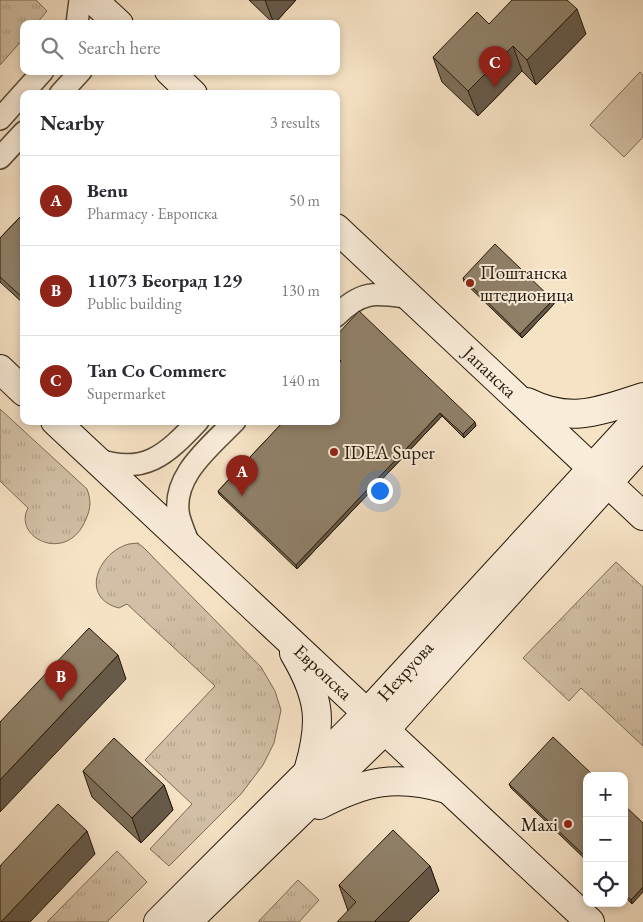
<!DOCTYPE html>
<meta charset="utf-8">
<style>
body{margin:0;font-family:"EB Garamond",serif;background:#f2f2f3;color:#2b2b33}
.controls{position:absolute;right:15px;bottom:15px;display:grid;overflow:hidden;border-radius:10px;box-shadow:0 2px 8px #0003}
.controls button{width:45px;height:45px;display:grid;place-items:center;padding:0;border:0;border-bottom:1px solid #e1e1e2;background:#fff;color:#2b2b33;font:25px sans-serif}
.you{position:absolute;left:379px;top:490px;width:18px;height:18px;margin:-12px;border:4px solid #fff;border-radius:50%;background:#1a73e8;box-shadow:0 0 0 8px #1a73e833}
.badge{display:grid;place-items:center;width:32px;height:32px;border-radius:50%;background:#8f2418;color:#fff;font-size:16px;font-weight:700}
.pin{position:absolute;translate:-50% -41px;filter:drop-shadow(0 1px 2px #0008)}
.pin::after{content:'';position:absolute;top:26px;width:18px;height:15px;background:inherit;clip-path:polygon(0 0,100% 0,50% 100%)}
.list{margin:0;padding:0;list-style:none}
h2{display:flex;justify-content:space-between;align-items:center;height:65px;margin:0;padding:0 20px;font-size:21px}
h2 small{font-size:16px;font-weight:400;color:#7c7c81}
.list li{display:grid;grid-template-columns:32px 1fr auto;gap:15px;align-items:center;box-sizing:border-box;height:90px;padding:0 20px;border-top:1px solid #e1e1e2}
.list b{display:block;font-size:19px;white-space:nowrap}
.list p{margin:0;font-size:16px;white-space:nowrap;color:#7c7c81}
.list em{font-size:16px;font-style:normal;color:#7c7c81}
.icon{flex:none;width:28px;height:28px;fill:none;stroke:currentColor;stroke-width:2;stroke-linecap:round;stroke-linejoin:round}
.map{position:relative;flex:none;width:643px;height:922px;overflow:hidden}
.search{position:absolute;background:#fff;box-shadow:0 2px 8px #0003;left:20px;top:20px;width:320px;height:55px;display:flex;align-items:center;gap:12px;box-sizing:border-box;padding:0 18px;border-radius:10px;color:#7c7c81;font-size:19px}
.panel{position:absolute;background:#fff;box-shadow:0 2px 8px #0003;left:20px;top:90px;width:320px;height:335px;border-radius:10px}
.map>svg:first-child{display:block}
</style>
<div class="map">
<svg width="643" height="922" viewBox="0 0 643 922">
<defs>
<pattern id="grass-tufts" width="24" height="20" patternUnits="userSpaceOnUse" patternTransform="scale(1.25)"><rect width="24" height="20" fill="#d2bfa5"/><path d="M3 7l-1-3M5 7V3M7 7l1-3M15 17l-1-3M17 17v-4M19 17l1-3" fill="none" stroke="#b4a38d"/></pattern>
</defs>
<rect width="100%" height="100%" fill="#f6e2c5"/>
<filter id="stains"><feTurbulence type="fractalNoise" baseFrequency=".004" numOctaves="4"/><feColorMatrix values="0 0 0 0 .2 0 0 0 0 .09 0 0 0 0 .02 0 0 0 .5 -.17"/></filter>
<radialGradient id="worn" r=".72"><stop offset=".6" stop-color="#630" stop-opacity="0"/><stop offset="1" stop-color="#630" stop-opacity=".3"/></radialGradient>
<!-- grass -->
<g fill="url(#grass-tufts)" stroke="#7a6b56">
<polygon points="0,0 36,0 47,11 36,24 24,24 24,38 0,65"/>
<path d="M0 409 87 489C91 500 91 508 86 519 68 565 12 538 28 508L0 481Z"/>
<path d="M129 544 138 543 144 548 261 667 275 691 281 710 274 743 263 765 241 794 169 866 150 849 192 804 145 760 215 686 127 604 119 608C79 598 98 552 129 544Z"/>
<polygon points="616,562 643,587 643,746 581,688 569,701 523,658"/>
<polygon points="117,851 147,882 107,922 47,922"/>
<polygon points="298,880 319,900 299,922 258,922"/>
</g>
<!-- garden -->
<polygon fill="#d2bfa5" stroke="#7a6b56" points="640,72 643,75 643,137 624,157 590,125"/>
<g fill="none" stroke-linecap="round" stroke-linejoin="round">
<defs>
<g id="street">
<polyline points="77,24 80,0"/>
<polyline points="60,94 81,71"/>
<polyline points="0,119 43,71"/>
<polyline points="0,158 24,132"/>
<path d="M336 316C363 289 376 293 411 298"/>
<path d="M96 459C144 476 166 455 198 421"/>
<path d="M190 546C186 537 182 527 179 517 170 477 210 447 235 421"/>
</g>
<g id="secondary">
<polyline points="93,0 119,24"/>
<polyline points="169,71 193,94"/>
<polyline points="336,228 643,516"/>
<polyline points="0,369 24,392"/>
<path d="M527 402C571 424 599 411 643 397"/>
<polyline points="55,421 590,922"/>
<path d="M294 653C320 697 323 722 308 771"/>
<path d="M319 805C365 781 396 774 447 789"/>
<polyline points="158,922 367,713 643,413"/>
<polyline points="187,922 385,730 643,444"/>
</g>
</defs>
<!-- street casing -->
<use href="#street" stroke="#574a36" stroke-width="24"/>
<!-- secondary casing -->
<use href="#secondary" stroke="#221707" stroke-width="30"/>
<!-- street -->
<use href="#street" stroke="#f9ecd9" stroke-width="21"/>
<!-- secondary -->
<use href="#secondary" stroke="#f9ecd9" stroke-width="28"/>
</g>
<!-- wall -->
<g fill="#7c6f5b" stroke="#221707">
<polygon points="249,0 296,0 274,24"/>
<polygon points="489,24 586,34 536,85 522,71 478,116 442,82 433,57"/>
<polygon points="24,213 24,304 0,282 0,238"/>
<polygon points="463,278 553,300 554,304 522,338 464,282"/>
<polygon points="336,336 476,426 464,438 442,416 297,569 219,494 218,491 340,362 336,359"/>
<polygon points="83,771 164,785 173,810 141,843 92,797"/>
<polygon points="587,776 587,861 511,788 509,784"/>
<polygon points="624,805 632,904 624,896"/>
<polygon points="430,866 439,891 348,911 339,885"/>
</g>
<!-- shaded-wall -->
<g fill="#655a4a" stroke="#221707">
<polygon points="265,0 296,0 274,24"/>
<polygon points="577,9 586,34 536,85 527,60"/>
<polygon points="513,46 522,71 478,116 468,91"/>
<polygon points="553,300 554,304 522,338 520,334"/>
<polygon points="440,413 442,416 297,569 296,565"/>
<polygon points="475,422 476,426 464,438 463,434"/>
<polygon points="118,655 126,679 0,812 0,780"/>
<polygon points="164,785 173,810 141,843 132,818"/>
<polygon points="87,831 95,854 30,922 1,922"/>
<polygon points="430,866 439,891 408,922 375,922 375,921"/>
<polygon points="643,887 643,892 632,904 631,900"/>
</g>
<!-- building -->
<g fill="#90816a" stroke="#221707">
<polygon points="512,0 567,0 577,9 527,60 513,46 468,91 433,57 477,12 489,24"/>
<polygon points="24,213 24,299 0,277 0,238"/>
<polygon points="495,244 553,300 520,334 463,278"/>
<polygon points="359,311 475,422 463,434 440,413 296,565 218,491 284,421 336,421 336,366 341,361 336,357 336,336"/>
<polygon points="89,628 118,655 0,780 0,722"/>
<polygon points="553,737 594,776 587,776 587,858 509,784"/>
<polygon points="114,738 164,785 132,818 83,771"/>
<polygon points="58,804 87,831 1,922 0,922 0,866"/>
<polygon points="624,805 643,823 643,887 631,900 624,894"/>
<polygon points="393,830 430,866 375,921 376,922 337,922 356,902 339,885"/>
</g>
<!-- markers -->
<g fill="#8f2418" stroke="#f9ecd9" stroke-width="2">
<circle cx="470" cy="283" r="5"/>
<circle cx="334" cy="452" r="5"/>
<circle cx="568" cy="824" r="5"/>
</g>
<g text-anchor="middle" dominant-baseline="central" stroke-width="4" stroke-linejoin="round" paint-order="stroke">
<!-- poi labels -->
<g font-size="19" fill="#221707" stroke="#f9ecd9" text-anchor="start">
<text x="480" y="272">Поштанска<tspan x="480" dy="22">штедионица</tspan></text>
<text x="344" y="452">IDEA Super</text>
<text x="558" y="824" text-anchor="end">Maxi</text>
</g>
<!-- street labels -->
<g font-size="19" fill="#221707" stroke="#f9ecd9">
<text transform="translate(490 372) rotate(43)">Јапанска</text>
<text transform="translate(405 671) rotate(-48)">Нехруова</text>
<text transform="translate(323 672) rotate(43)">Европска</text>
</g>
</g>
<rect width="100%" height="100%" filter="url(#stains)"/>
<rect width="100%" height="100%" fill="url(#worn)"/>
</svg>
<div class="controls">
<button>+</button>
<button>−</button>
<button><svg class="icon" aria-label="locate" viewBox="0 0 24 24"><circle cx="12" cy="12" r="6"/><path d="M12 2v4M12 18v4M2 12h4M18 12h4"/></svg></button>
</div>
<div class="you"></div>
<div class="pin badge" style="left:242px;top:496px">A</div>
<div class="pin badge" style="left:61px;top:701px">B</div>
<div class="pin badge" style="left:495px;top:87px">C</div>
<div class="search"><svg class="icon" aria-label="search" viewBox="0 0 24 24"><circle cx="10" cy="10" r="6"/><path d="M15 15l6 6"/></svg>Search here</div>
<section class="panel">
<h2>Nearby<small>3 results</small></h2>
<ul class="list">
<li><span class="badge">A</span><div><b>Benu</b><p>Pharmacy · Европска</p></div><em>50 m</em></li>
<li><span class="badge">B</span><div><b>11073 Београд 129</b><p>Public building</p></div><em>130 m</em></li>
<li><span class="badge">C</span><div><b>Tan Co Commerc</b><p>Supermarket</p></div><em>140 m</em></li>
</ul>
</section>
</div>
